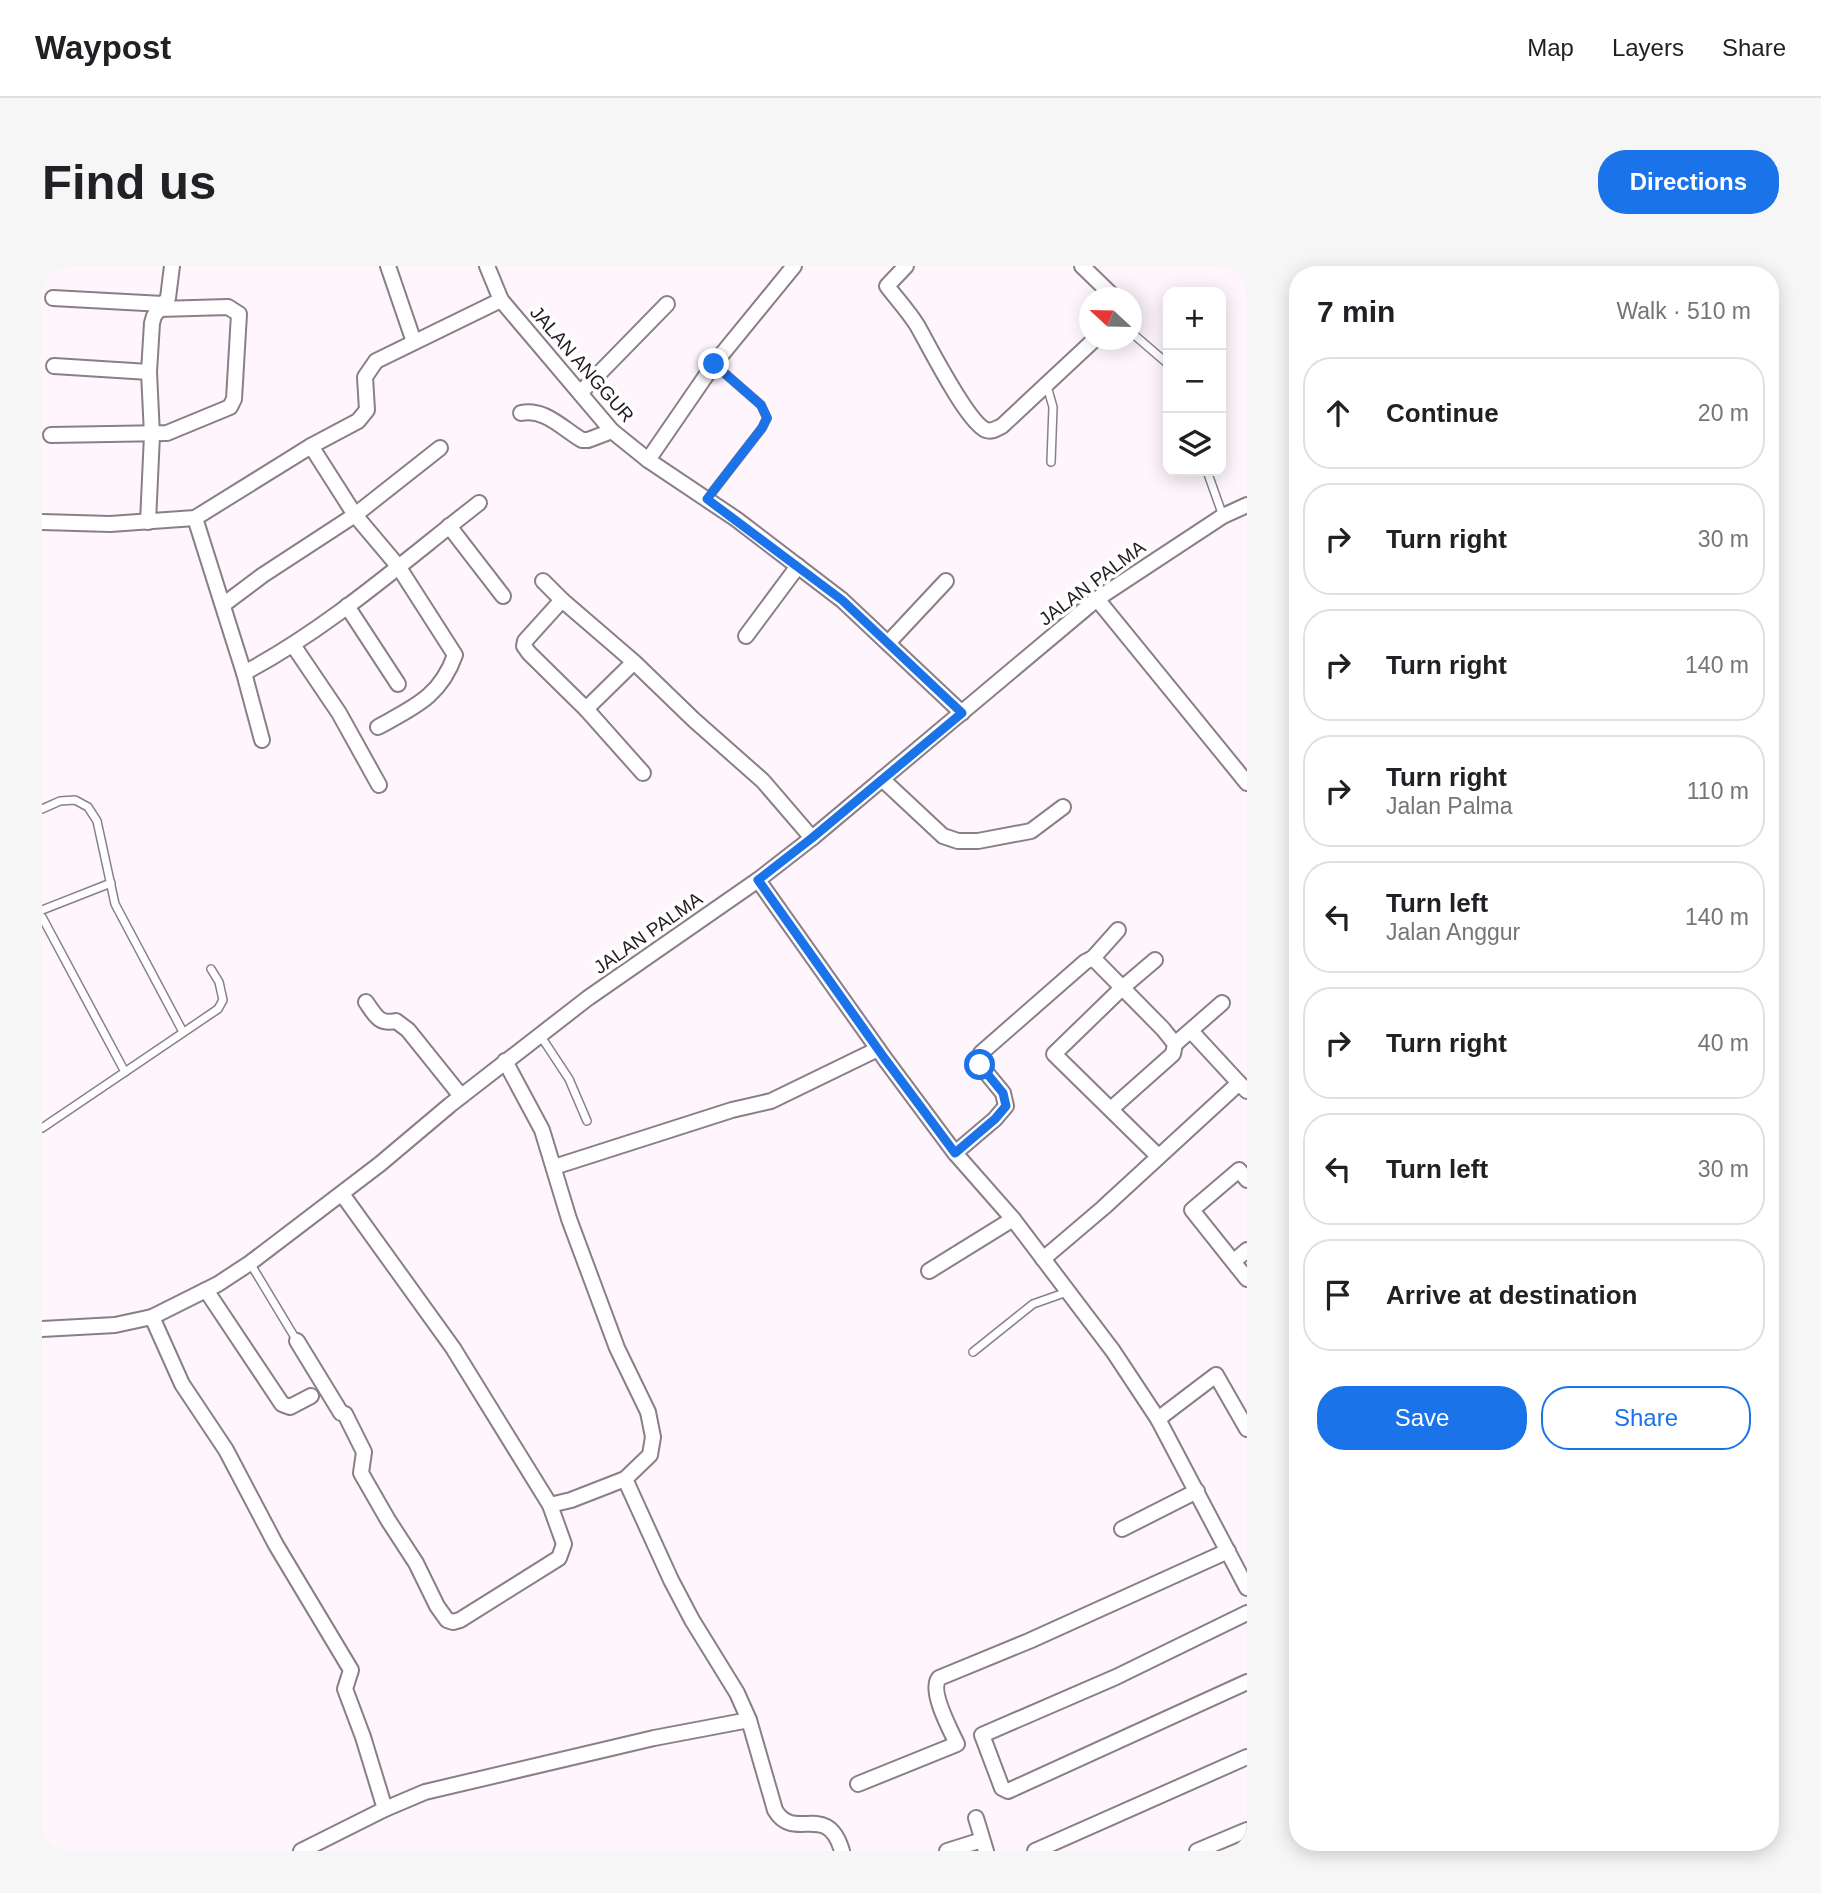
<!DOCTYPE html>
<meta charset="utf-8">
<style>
body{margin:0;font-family:Helvetica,sans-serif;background:#f6f6f6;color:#202124}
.controls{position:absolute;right:21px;top:21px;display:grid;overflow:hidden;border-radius:14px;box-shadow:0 4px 18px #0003}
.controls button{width:63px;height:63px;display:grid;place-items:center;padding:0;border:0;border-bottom:2px solid #e0e0e0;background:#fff;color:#202124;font:35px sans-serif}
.compass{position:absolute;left:1037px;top:21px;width:63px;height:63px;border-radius:50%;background:#fff;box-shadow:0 4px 18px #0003;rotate:292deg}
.stop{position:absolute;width:21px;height:21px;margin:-16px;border:5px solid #1a73e8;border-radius:50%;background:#fff}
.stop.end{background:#1a73e8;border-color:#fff;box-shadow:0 2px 7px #0008}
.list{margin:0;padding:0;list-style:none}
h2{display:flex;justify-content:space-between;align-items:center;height:91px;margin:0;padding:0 28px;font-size:30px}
h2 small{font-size:23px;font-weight:400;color:#757577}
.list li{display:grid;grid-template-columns:46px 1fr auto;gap:21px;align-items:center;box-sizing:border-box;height:112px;margin:0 14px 14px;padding:0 14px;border:2px solid #e0e0e0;border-radius:28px}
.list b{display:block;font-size:26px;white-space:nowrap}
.list p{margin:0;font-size:23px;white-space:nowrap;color:#757577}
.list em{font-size:23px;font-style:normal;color:#757577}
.actions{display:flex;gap:14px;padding:21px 28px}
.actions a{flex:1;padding:16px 0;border:2px solid #1a73e8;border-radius:28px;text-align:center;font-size:24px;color:#1a73e8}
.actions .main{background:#1a73e8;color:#fff}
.icon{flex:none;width:38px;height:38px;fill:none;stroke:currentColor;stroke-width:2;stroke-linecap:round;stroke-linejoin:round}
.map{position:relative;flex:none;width:1205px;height:1585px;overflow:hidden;border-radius:28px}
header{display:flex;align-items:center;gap:42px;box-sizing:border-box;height:98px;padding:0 35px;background:#fff;border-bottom:2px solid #e0e0e0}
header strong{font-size:33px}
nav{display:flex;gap:38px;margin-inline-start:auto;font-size:24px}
.intro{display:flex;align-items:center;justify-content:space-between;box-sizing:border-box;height:168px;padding:0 42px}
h1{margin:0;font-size:49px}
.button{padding:18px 32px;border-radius:28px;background:#1a73e8;color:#fff;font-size:24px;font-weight:700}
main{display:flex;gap:42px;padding:0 42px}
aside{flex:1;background:#fff;border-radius:28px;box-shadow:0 4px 18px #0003}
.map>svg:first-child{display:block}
</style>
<header>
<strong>Waypost</strong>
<nav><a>Map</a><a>Layers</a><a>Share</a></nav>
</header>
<div class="intro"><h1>Find us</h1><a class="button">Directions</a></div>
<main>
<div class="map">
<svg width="1205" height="1585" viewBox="0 0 1205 1585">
<rect width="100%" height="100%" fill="#fef5fd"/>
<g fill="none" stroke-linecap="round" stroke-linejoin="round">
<defs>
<g id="lane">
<polyline points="1090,67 1126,98"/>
<polyline points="1005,120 1011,141 1009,196"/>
<polyline points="1165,205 1181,250"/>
<polyline points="665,233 720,162 725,152 719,139 672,98"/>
<polyline points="0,543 18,535 33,534 46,541 55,555 73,638 141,766"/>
<polyline points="0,644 69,617"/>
<polyline points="0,651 83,806"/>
<polyline points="498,769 527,813 545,855"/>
<polyline points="0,862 176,743 181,734 177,716 169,703"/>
<polyline points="208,997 255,1075"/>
<polyline points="931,1086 991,1038 1025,1026"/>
</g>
<g id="street">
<polyline points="346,0 372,76"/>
<polyline points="445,0 459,34 570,165 606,194 694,253 800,334 920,447"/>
<path d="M864 0 845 20C855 33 866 45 875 59 887 80 925 156 944 164 950 166 954 163 960 160L1052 74"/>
<polyline points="1040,0 1073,32"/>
<polyline points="11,32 121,38"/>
<polyline points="12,100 107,106"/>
<polyline points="538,127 625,38"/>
<path d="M479 147C503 142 521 163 540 174H546L570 165"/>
<polyline points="9,169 125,167 188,141 192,133 197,48 186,41 117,43"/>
<path d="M269 180 313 249 356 300 413 389C398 431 372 441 336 461"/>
<polyline points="606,194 672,98 752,0"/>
<path d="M153 252 202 407C287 362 361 296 437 237"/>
<polyline points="0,256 68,258 153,252 269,180 316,155 325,144 323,111 334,95 459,34"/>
<polyline points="106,256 110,169 107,106 110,57 112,50 126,32 130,0"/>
<polyline points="407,260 461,330"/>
<polyline points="501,315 520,334"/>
<polyline points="1055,333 1205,517"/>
<polyline points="181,339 221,309 313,249 398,182"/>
<polyline points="305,340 356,418"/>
<polyline points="704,370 756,300"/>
<polyline points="846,377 904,315"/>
<polyline points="251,379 297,447 337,519"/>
<polyline points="592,396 520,334 483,375 482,380 487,387 544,443 592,396 652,454 721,515 770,572"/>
<polyline points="202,407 220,474"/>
<polyline points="544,443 601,507"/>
<polyline points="840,513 901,570 916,575 936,575 989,565 1021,541"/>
<polyline points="716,614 843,793 913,887 971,953 1071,1085 1116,1153 1205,1322"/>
<polyline points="1051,692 1076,664"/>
<polyline points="1113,694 1080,722 1012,788 1116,890"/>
<path d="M324 736C333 749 337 759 354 755L366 764 419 830"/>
<polyline points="1149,765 1197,817"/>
<polyline points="1133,778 1180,737"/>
<polyline points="913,887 953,853 964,840 961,827 938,799 937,794 939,787 1043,696 1051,692 1121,763 1133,778 1131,788 1069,843"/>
<polyline points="512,901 690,844 729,835 836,783"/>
<polyline points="1205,914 1197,904 1150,944 1205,1013"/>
<polyline points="300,928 411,1082 508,1239 529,1234 583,1213 608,1189 611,1171 606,1146 575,1082 527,953 500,864 463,795"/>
<polyline points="1001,993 1061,942 1197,817 1205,825"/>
<polyline points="1192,995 1205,984"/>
<polyline points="887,1005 971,953"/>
<polyline points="164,1024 240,1138 248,1141 269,1130"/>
<polyline points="110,1051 140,1118 184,1184 234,1279 309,1404 303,1423 321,1471 343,1543"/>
<polyline points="0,1063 73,1059 110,1051 176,1018 208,997 338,898 408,839 546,732 716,614 770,572 1055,333 1181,250 1205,239"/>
<polyline points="255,1075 299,1147 303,1148 322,1186 319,1207 346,1254 374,1297 395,1340 405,1354 411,1356 418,1354 517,1292 522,1278 508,1239"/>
<polyline points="1116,1153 1174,1109 1205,1163"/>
<path d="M583 1213 629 1314 650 1354 695 1427 707 1454 733 1544C752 1577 785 1534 800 1585"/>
<polyline points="1080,1263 1155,1225"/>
<polyline points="1205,1347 1074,1411 940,1469 960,1522 966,1525 1205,1416"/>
<path d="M816 1518 915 1478C908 1463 887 1425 897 1412L987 1375 1186 1285"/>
<polyline points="934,1552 944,1585"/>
<polyline points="259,1585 343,1543 383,1526 612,1472 707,1454"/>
<polyline points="905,1585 940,1574"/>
<polyline points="993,1585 1205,1491"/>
<polyline points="1155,1585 1205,1564"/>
</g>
</defs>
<!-- lane casing -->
<use href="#lane" stroke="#8b7e89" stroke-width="10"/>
<!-- street casing -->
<use href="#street" stroke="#8b7e89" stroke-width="18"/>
<!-- lane -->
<use href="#lane" stroke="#fff" stroke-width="7"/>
<!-- street -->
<use href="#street" stroke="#fff" stroke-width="14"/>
</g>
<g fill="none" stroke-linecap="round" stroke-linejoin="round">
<!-- route -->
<polyline stroke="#1a73e8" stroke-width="9" points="672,98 719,139 725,152 720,162 665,233 800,334 920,447 770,572 716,614 843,793 913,887 953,853 964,840 961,827 938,799"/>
</g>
<g text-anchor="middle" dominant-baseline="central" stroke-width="7" stroke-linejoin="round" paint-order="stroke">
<!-- street labels -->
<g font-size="19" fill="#211c20" stroke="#fff">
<text transform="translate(540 98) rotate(49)">JALAN ANGGUR</text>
<text transform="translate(1050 317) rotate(-37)">JALAN PALMA</text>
<text transform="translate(606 667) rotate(-35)">JALAN PALMA</text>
</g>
</g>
</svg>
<div class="controls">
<button>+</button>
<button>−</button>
<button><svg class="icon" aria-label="layers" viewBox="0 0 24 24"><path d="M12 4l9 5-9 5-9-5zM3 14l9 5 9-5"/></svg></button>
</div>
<svg class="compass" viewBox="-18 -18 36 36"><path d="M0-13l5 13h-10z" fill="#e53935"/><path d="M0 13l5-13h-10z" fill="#757577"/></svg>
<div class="stop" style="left:938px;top:799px"></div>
<div class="stop end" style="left:672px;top:98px"></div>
</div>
<aside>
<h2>7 min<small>Walk · 510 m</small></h2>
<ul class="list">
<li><svg class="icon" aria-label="ahead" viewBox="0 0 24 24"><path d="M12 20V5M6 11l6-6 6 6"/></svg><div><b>Continue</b></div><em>20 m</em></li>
<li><svg class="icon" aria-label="right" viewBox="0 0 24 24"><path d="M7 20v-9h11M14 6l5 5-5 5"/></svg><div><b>Turn right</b></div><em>30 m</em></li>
<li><svg class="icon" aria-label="right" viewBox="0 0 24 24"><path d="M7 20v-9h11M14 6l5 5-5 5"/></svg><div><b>Turn right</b></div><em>140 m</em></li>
<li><svg class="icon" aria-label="right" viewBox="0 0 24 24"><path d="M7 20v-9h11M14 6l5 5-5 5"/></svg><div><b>Turn right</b><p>Jalan Palma</p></div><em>110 m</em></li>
<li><svg class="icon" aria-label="left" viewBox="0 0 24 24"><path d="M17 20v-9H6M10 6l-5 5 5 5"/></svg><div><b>Turn left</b><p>Jalan Anggur</p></div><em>140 m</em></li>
<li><svg class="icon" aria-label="right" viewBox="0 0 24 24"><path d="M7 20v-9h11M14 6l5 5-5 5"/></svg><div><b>Turn right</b></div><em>40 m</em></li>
<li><svg class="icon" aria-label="left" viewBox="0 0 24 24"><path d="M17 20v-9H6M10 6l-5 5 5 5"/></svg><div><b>Turn left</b></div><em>30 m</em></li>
<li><svg class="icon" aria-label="arrive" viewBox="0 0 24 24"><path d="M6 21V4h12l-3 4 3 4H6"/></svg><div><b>Arrive at destination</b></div></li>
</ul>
<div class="actions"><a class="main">Save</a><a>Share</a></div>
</aside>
</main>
